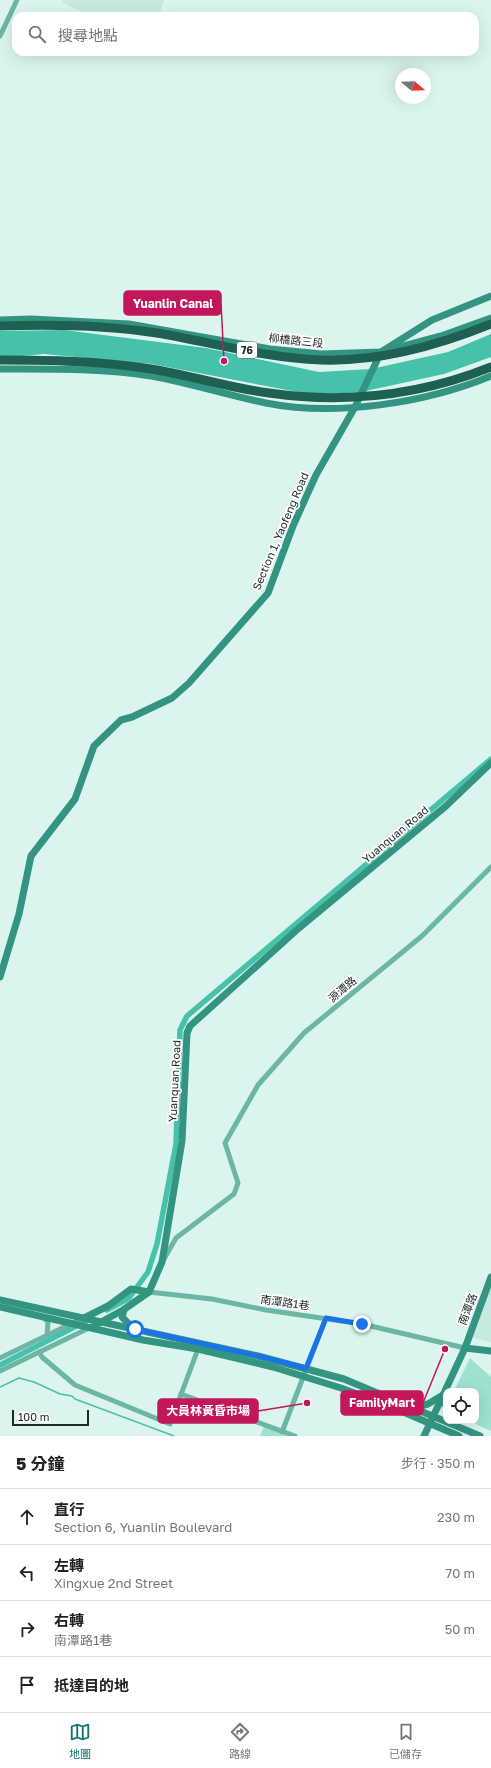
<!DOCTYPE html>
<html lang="zh-TW">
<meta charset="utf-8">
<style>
body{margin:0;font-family:"Golos Text","Noto Sans TC",sans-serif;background:#f2f2f2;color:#202124}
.controls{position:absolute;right:12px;bottom:12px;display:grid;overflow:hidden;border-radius:8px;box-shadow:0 4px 16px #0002}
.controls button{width:36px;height:36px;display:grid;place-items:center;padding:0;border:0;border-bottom:1px solid #e0e0e0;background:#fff;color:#202124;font:20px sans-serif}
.compass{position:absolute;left:395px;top:68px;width:36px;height:36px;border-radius:50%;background:#fff;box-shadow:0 4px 16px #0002;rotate:109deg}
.scale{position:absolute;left:12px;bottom:10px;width:77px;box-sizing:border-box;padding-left:4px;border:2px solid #1e2825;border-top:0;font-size:11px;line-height:14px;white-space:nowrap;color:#1e2825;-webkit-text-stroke:3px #fff;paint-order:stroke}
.stop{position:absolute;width:12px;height:12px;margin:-9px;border:3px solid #1a73e8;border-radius:50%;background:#fff}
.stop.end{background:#1a73e8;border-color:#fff;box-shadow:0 1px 4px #0008}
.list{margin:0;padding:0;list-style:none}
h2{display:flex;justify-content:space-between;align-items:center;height:52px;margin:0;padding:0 16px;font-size:17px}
h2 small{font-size:13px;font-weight:400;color:#757577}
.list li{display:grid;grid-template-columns:26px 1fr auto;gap:12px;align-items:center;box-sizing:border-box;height:56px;padding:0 16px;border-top:1px solid #e0e0e0}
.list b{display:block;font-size:15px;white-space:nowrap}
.list p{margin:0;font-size:13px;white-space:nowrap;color:#757577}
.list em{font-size:13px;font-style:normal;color:#757577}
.icon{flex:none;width:22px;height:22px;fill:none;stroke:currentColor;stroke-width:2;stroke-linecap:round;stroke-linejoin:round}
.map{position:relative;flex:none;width:491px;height:1436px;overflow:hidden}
.search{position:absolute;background:#fff;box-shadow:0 4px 16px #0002;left:12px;right:12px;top:12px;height:44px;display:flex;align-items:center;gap:10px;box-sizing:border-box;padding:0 14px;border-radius:12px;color:#757577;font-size:15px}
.sheet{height:276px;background:#fff}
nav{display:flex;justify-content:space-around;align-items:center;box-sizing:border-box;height:56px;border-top:1px solid #e0e0e0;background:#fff;font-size:11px;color:#757577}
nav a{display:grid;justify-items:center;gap:2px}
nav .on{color:#0f766e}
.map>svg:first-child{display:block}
</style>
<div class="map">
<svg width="491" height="1436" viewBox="0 0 491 1436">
<rect width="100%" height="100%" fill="#dbf5ee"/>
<!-- built -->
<g fill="#c7e9e0">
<polygon points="63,0 164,0 159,16 138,13 137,16 89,16 62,2"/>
<polygon points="491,1279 491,1342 468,1337"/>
</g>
<!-- green -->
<g fill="#9ee1d0">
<polygon points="470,1358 491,1377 491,1431 469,1421 476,1421 476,1391 454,1391"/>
<polygon points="264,1426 289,1436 260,1436"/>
</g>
<!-- water -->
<polygon fill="#46c1aa" points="64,330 206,348 319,372 371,369 448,352 491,334 491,357 444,374 361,392 313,395 152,364 44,354 0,358 0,331"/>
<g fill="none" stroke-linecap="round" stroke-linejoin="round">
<!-- stream -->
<polyline stroke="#46c1aa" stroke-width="1.5" points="0,1387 19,1378 34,1382 60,1394 72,1396 75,1399 174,1436"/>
<!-- canal -->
<g stroke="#46c1aa" stroke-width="5.5">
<polyline points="107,1310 129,1298 148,1272 157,1244 176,1144 180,1030 187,1016 491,759"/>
<polyline points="0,1365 90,1319"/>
</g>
<!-- street -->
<g stroke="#6cb6a5" stroke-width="5">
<polyline points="0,36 17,0"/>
<polyline points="164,1259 176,1238 234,1194 238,1183 225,1143 258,1085 304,1033 422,936 491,867"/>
<polyline points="149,1292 212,1299 266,1310 362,1324 465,1348"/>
<polyline points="44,1318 48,1322 47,1335"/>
<polyline points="39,1352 42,1357 75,1385 170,1424 198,1349"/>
<polyline points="0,1358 83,1318"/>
<polyline points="0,1371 89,1328"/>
<polyline points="181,1394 295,1436"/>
<polyline points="282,1432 326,1318"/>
</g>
<!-- secondary -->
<g stroke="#339482" stroke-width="7">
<polyline points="0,320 31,319 129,324 270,349 321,354 381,352 441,336 491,318"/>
<path d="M0 369C50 369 101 368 151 376 190 383 227 395 266 403 335 417 426 403 491 376"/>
<polyline points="0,977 19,914 31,856 75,799 94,746 121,720 132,717 172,698 189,683 268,593 293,526 316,475 355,407 381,352 432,320 491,296"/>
<polyline points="0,1300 258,1356 344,1379 480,1436"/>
<polyline points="0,1307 143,1340 198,1349 273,1367 341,1388 387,1405 459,1436"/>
<polyline points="124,1310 122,1317 131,1326"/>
<polyline points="84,1318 108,1306 131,1289 149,1292"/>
<polyline points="92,1327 123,1310 149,1292 162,1262 182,1141 187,1033 190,1026 299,928 446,806 491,763"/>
<polyline points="465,1348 491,1351"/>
<polyline points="413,1408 428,1404 443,1395 446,1406"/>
<polyline points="424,1436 465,1348 491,1277"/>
</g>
<!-- highway -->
<g stroke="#1e6054" stroke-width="9">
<path d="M0 326C53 324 105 325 157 333 211 342 265 358 321 360 380 362 437 346 491 324"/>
<path d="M0 360C51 360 100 361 151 369 190 375 229 388 269 393 346 404 419 396 491 367"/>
</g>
</g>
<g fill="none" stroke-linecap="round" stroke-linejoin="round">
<!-- route -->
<polyline stroke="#1a73e8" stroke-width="5" points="135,1329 258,1356 306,1368 326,1318 362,1324"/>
</g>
<g text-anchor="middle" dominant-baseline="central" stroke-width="3.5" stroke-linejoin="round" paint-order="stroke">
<!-- shield labels -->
<rect fill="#fff" stroke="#626866" stroke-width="1" x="237" y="342" width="20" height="16" rx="3"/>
<g font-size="10" font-weight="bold" fill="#1e2825">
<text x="247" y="350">76</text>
</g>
<!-- street labels -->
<g font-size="11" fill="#1e2825" stroke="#fff">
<text transform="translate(296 340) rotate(6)">柳橋路三段</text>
<text transform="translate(280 531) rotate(-67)">Section 1, Yaofeng Road</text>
<text transform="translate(395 834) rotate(-40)">Yuanquan Road</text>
<text transform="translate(342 989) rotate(-40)">源潭路</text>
<text transform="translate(174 1081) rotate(-87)">Yuanquan Road</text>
<text transform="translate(285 1302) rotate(8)">南潭路1巷</text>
<text transform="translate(467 1309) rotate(-69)">南潭路</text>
</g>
</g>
<!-- callouts -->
<path fill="none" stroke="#c2185b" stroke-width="1.5" d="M224 361L221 303M445 1349L423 1403M307 1403L258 1411"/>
<g fill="#c2185b" stroke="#fff" stroke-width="1.5">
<circle cx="224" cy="361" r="4"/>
<circle cx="445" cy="1349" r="4"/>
<circle cx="307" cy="1403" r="4"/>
</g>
<g fill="#c2185b" stroke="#c2185b" stroke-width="1.5">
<rect x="124" y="291" width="97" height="24" rx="4"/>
<rect x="341" y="1391" width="82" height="24" rx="4"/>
<rect x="158" y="1399" width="100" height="24" rx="4"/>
</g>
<g font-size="12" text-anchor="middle" font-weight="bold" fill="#fff">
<text x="173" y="308">Yuanlin Canal</text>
<text x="382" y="1407">FamilyMart</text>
<text x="208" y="1415">大員林黃昏市場</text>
</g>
</svg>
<div class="controls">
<button><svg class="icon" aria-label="locate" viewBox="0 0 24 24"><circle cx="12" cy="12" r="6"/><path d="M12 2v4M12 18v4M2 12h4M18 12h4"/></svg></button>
</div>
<svg class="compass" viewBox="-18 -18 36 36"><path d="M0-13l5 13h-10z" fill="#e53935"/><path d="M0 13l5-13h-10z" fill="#757577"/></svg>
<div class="scale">100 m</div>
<div class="stop" style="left:135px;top:1329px"></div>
<div class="stop end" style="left:362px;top:1324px"></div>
<div class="search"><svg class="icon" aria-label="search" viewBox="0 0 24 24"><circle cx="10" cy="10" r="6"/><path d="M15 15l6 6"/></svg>搜尋地點</div>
</div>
<section class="sheet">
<h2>5 分鐘<small>步行 · 350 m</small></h2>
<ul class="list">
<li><svg class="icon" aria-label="ahead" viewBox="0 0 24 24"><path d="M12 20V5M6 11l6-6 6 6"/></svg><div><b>直行</b><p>Section 6, Yuanlin Boulevard</p></div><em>230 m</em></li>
<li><svg class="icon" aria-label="left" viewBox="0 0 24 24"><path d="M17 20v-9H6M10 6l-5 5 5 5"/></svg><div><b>左轉</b><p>Xingxue 2nd Street</p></div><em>70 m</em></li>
<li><svg class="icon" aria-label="right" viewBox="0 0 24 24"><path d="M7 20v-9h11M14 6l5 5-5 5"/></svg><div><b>右轉</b><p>南潭路1巷</p></div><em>50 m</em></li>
<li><svg class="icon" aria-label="arrive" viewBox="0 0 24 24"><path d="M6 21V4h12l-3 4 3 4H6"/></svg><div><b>抵達目的地</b></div></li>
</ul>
</section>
<nav>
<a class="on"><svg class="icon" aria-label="map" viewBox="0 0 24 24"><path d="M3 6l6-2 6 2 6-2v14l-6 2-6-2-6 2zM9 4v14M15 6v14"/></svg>地圖</a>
<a><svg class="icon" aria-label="directions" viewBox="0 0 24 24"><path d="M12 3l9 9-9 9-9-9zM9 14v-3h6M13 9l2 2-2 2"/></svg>路線</a>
<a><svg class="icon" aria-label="saved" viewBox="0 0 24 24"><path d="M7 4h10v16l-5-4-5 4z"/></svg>已儲存</a>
</nav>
